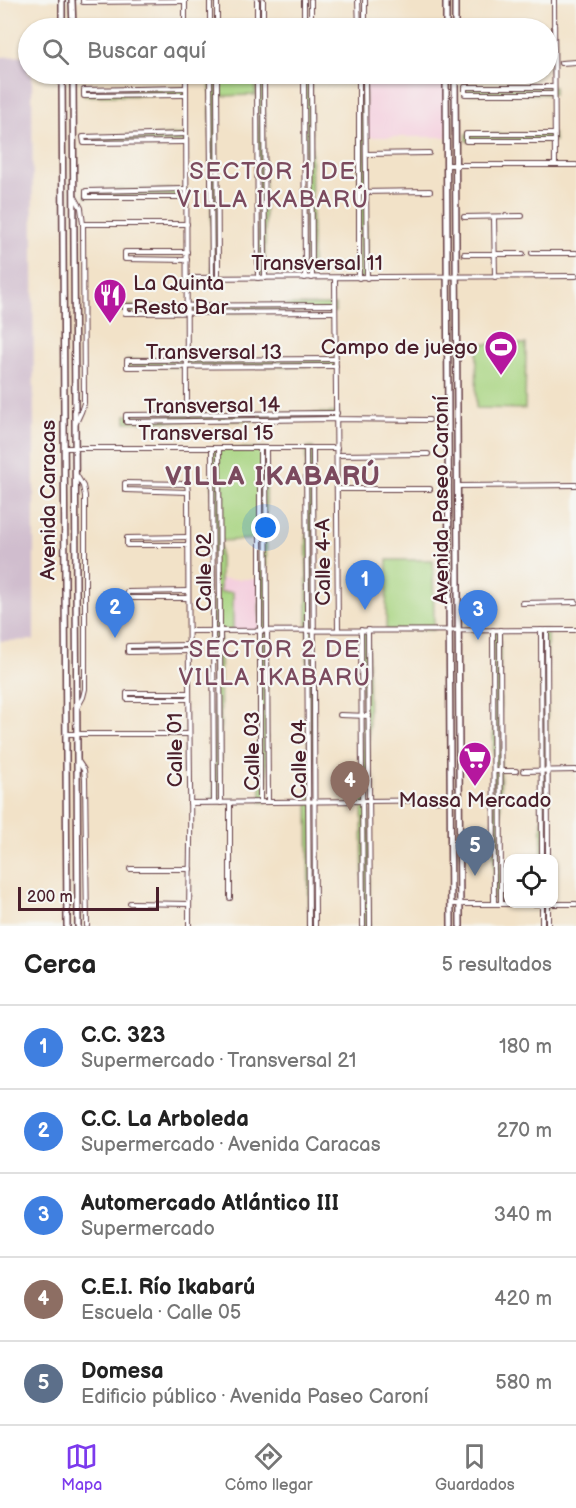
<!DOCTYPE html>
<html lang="es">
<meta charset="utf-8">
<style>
body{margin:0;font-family:"Balsamiq Sans",sans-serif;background:#f6f6f6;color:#222}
.controls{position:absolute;right:18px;bottom:18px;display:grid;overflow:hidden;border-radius:12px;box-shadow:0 2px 4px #0004}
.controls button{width:54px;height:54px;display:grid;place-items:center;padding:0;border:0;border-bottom:2px solid #e0e0e0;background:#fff;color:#222;font:30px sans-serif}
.scale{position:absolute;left:18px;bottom:15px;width:141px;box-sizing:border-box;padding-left:6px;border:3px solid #4a1f2b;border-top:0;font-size:16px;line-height:21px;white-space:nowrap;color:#4a1f2b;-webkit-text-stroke:4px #f6f6f2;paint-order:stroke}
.you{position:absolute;left:266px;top:528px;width:21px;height:21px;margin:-15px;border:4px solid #fff;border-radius:50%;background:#1a73e8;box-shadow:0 0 0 9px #1a73e833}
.badge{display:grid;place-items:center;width:39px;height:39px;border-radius:50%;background:#7c3aed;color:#fff;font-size:20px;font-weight:700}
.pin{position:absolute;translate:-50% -50px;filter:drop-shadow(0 2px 3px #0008)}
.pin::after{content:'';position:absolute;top:32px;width:21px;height:18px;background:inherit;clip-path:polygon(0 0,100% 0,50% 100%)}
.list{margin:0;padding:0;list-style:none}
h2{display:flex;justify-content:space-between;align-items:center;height:78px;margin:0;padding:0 24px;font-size:26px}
h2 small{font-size:20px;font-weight:400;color:#767676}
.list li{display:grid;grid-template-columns:39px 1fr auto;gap:18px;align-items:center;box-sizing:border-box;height:84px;padding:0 24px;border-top:2px solid #e0e0e0}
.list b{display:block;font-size:22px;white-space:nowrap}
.list p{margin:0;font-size:20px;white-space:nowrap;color:#767676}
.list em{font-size:20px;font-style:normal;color:#767676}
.icon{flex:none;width:33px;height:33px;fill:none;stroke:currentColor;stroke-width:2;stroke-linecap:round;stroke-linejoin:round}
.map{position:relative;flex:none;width:576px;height:926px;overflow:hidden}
.search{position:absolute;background:#fff;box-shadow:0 2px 4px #0004;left:18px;right:18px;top:18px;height:66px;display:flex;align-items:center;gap:15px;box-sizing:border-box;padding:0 21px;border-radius:33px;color:#767676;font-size:22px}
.sheet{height:498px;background:#fff}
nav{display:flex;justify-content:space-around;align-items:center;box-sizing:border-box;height:84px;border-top:2px solid #e0e0e0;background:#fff;font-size:16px;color:#767676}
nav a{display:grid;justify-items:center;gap:3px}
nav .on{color:#7c3aed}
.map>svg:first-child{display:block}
</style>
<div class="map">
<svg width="576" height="926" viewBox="0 0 576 926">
<rect width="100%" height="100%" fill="#f6f6f2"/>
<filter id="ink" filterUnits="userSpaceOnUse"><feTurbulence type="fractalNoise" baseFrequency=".0167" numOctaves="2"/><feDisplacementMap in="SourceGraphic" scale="12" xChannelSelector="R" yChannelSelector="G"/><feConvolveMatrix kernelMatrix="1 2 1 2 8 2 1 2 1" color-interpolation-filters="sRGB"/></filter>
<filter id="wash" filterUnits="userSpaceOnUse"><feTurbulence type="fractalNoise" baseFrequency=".008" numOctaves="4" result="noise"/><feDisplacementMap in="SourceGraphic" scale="24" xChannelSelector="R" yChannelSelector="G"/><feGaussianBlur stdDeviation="1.35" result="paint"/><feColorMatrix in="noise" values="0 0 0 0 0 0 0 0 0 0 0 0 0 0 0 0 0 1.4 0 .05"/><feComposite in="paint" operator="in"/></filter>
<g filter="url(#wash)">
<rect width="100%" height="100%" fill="#f2e2c8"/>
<!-- built -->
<g fill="#f4cfde">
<polygon points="365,74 446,74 447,137 366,137"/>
<polygon points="219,579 259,579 259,631 233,631 233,592 219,592"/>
</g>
<!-- industrial -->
<polygon fill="#d0bdce" points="28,56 28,74 32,74 34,426 34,640 0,641 0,57"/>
<!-- green -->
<g fill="#a8d481" stroke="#797a56" stroke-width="1.5">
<polygon points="210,74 217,74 218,278 212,278"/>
<polygon points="220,74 255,74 255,95 220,96"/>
<polygon points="257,74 264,74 265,278 258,278"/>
<polygon points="304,74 311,74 312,278 305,278"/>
<polygon points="359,74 365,74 367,278 359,278"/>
<polygon points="554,87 554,94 465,94 465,88"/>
<polygon points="186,88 186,95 84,96 84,90"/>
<polygon points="466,134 554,134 555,141 466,141"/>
<polygon points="186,135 186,142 84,143 83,137"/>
<polygon points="186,189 186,196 86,197 86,191"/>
<polygon points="335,305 335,312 125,313 125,306"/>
<polygon points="477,344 526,344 525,409 476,408"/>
<polygon points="336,359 336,366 127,367 127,360"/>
<polygon points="337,413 337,419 126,422 126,415"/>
<polygon points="266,448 267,802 261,802 259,539 220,541 220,592 233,592 233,631 220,631 221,803 214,803 212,449"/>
<polygon points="306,448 313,448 315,926 309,926"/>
<polygon points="387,560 433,560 434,630 386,630"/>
<polygon points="361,630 368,630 370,926 363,926"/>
<polygon points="493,630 500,630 501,904 494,904"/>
<polygon points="541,630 547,630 548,858 542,858"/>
</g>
</g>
<g filter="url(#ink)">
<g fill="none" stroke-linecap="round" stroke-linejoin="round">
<defs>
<g id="minor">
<polyline points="83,0 83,2 185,1"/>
<polyline points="185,0 185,28"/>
<polyline points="210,0 210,28"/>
<polyline points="217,0 217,28"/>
<polyline points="257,0 257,28"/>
<polyline points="263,0 263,28"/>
<polyline points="304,0 304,28"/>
<polyline points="311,0 311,28"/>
<polyline points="358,0 359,28"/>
<polyline points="554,0 555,165"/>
<polyline points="365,28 365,0"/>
<polyline points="548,39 554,39"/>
<polyline points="561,63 576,62"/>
<polyline points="186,74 187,415"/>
<polyline points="210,74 212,278"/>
<polyline points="217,74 218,278"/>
<polyline points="257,74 258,278"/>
<polyline points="264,74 265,278"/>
<polyline points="304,74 305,278"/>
<polyline points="311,74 312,278"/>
<polyline points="359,74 359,278"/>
<polyline points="365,74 367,278"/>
<polyline points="554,87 465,87 465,94 554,94"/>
<polyline points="186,88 84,90 84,96 186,95"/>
<polyline points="186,134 83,137 84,143 186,142"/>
<polyline points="554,134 466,134 466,141 555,141"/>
<polyline points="366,154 429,153"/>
<polyline points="447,165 576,165"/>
<polyline points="186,189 86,191 86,197 186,197"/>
<polyline points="359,192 430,191"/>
<polyline points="75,197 81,208 83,224 84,403 81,412 76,423"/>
<polyline points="464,217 522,216"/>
<polyline points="494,217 495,277"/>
<polyline points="83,224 187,224"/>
<polyline points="187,252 125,252 125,259 187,260"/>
<polyline points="532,253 576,253"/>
<polyline points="464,254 523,254"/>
<polyline points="187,278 576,276"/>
<polyline points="335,278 338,630"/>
<polyline points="335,305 125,306 125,313 335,312"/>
<polyline points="336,359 127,360 127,367 336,366"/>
<polyline points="337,413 126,415 126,422 332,419 429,420"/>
<polyline points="64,448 337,448"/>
<polyline points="260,448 260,802"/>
<polyline points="266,448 268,802"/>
<polyline points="306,448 309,926"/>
<polyline points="313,448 315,926"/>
<polyline points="212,449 214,802"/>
<polyline points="219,449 221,803"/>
<polyline points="337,455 428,454"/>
<polyline points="77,476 83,486 85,496 85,689 83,697 77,708"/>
<polyline points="458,486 576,485"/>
<polyline points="337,489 430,489"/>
<path d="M188 492 125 490V483L187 484 188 492C188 589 189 687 190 784 191 832 189 879 189 926"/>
<polyline points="188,545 127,545 127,538 188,537"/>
<polyline points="188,591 127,592 127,598 188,598"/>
<polyline points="522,603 576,602"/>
<polyline points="361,630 363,926"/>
<polyline points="368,630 370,926"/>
<polyline points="493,630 494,904"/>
<polyline points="500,630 501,904"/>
<polyline points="541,630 542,858"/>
<polyline points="547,630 548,858"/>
<polyline points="189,631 576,630"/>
<polyline points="189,645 128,646 128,652 189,651"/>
<polyline points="189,693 127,693 127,699 189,699"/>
<polyline points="340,715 369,716"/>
<polyline points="67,734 189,734"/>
<polyline points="78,761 84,770 85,779 87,926"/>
<polyline points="494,771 516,771"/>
<polyline points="523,771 576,770"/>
<polyline points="190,803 459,800"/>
<polyline points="230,803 230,898"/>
<polyline points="130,869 190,869"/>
<polyline points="130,903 189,904"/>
<polyline points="451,904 576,904"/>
<polyline points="542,904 542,926"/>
<polyline points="548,904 548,926"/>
</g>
<g id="tertiary">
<polyline points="62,0 62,28"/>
<polyline points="72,0 73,28"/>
<polyline points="446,0 446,28"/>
<polyline points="455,0 455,28"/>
<polyline points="62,74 67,926"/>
<polyline points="73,74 78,926"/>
<polyline points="446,74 451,926"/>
<polyline points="455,74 460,926"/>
</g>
</defs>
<!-- minor casing -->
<use href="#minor" stroke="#633c43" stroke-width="6"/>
<!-- tertiary casing -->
<use href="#tertiary" stroke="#633c43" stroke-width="8"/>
<!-- minor -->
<use href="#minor" stroke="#fff" stroke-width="4"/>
<!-- tertiary -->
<use href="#tertiary" stroke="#fff" stroke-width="5"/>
</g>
</g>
<!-- icons -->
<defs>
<symbol id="restaurant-pin" viewBox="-11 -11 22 30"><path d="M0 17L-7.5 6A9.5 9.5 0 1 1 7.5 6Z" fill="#b5179e" stroke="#f6f6f2"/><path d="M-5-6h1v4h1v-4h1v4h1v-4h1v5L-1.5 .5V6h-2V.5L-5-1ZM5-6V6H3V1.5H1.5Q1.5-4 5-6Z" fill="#fff"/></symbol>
<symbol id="stadium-pin" viewBox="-11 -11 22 30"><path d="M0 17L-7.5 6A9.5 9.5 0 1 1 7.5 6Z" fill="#b5179e" stroke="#f6f6f2"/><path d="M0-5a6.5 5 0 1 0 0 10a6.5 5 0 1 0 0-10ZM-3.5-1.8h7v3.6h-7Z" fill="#fff"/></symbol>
<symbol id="supermarket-pin" viewBox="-11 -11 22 30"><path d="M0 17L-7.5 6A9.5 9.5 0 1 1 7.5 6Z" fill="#b5179e" stroke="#f6f6f2"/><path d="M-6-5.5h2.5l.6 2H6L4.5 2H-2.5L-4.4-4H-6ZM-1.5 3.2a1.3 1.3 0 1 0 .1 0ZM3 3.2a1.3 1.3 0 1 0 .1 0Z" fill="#fff"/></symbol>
</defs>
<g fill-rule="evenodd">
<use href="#restaurant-pin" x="91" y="276" width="38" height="52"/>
<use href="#stadium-pin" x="482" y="328" width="38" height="52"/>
<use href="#supermarket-pin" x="456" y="739" width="38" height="52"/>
</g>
<g text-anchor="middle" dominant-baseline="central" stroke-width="4.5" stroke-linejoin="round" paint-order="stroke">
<!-- street labels -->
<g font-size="21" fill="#4a1f2b" stroke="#f6f6f2">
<text x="317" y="263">Transversal 11</text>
<text x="214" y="352">Transversal 13</text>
<text transform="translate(212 406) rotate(-1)">Transversal 14</text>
<text x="206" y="433">Transversal 15</text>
<text transform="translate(48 500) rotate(-90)">Avenida Caracas</text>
<text transform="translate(441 500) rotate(-90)">Avenida Paseo Caroní</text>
<text transform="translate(323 562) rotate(-90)">Calle 4-A</text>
<text transform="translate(204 572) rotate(-90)">Calle 02</text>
<text transform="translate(175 750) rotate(-90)">Calle 01</text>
<text transform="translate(252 751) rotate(-90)">Calle 03</text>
<text transform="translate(299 759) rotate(-90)">Calle 04</text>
</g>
<!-- poi labels -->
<g font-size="21" fill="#4a1f2b" stroke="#f6f6f2" text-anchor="start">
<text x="133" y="283">La Quinta<tspan x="133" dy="24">Resto Bar</tspan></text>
<text x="478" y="347" text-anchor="end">Campo de juego</text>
<text x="475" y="800" text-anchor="middle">Massa Mercado</text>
</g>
<!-- quarter labels -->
<g font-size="24" letter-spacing="1.5" fill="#7b4a5e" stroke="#f6f6f2">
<text x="273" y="171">SECTOR 1 DE<tspan x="273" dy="28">VILLA IKABARÚ</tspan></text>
<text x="275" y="649">SECTOR 2 DE<tspan x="275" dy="28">VILLA IKABARÚ</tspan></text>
</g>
<!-- district labels -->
<g font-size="27" font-weight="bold" letter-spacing="1.5" fill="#7b4a5e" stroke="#f6f6f2">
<text x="273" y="477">VILLA IKABARÚ</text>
</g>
</g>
</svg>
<div class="controls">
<button><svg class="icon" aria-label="locate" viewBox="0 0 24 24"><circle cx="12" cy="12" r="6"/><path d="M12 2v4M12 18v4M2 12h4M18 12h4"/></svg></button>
</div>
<div class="scale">200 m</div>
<div class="you"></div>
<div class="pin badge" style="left:365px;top:610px;background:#3f7fe0">1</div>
<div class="pin badge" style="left:115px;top:638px;background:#3f7fe0">2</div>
<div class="pin badge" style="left:478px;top:640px;background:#3f7fe0">3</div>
<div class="pin badge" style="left:350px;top:811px;background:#8d6e63">4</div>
<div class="pin badge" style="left:475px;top:876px;background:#5c6f8a">5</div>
<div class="search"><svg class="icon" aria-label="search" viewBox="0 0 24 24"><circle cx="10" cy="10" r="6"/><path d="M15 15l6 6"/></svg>Buscar aquí</div>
</div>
<section class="sheet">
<h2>Cerca<small>5 resultados</small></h2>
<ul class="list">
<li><span class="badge" style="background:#3f7fe0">1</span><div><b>C.C. 323</b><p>Supermercado · Transversal 21</p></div><em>180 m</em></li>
<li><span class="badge" style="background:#3f7fe0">2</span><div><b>C.C. La Arboleda</b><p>Supermercado · Avenida Caracas</p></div><em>270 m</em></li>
<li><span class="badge" style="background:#3f7fe0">3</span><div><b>Automercado Atlántico III</b><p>Supermercado</p></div><em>340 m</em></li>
<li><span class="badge" style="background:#8d6e63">4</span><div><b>C.E.I. Río Ikabarú</b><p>Escuela · Calle 05</p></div><em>420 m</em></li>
<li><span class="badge" style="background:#5c6f8a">5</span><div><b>Domesa</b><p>Edificio público · Avenida Paseo Caroní</p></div><em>580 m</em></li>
</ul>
</section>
<nav>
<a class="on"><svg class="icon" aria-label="map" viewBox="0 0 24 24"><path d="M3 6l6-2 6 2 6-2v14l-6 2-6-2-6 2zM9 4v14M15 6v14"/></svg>Mapa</a>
<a><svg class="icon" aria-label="directions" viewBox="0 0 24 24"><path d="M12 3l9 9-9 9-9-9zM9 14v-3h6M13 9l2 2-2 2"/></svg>Cómo llegar</a>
<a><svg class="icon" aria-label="saved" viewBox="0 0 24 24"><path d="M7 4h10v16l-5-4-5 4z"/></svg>Guardados</a>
</nav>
